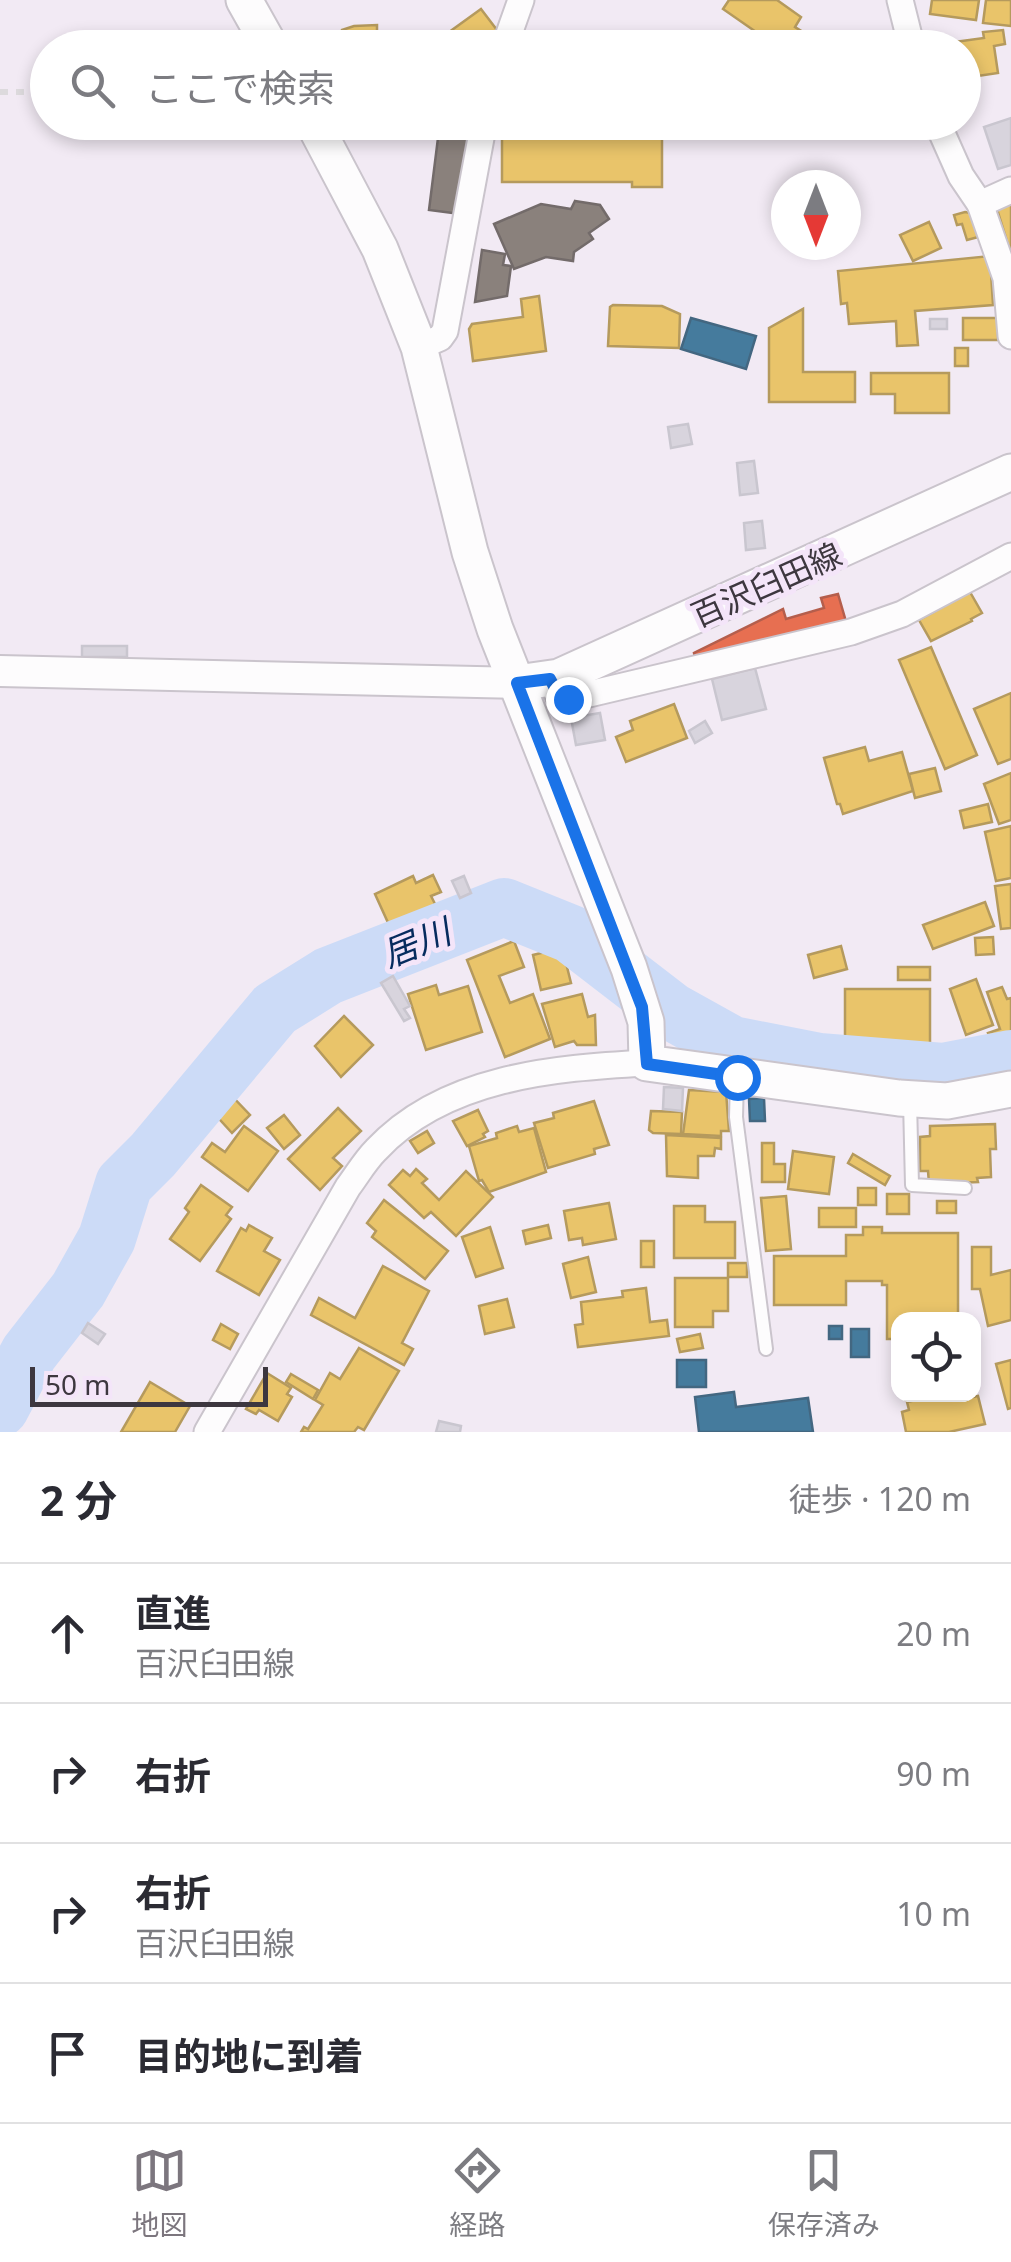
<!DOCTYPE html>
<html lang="ja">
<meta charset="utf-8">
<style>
body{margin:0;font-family:"Noto Sans","Noto Sans JP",sans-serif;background:#f2f2f3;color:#2b2b33}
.controls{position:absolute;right:30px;bottom:30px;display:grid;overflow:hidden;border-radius:20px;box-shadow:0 5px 15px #0003}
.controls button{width:90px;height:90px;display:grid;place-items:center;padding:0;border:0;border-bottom:2px solid #e1e1e2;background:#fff;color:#2b2b33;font:50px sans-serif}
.compass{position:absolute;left:771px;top:170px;width:90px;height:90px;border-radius:50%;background:#fff;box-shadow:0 5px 15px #0003;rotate:180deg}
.scale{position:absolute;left:30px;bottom:25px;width:238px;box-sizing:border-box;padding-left:10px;border:5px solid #3d373f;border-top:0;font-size:28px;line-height:35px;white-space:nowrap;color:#3d373f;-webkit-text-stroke:8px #f4e5f9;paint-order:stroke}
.stop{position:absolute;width:30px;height:30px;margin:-22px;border:8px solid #1a73e8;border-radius:50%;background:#fff}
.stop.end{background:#1a73e8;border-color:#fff;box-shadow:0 2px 10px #0008}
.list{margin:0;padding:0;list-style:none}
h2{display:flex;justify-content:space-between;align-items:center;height:130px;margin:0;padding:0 40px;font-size:42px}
h2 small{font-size:32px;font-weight:400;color:#7c7c81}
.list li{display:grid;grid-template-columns:65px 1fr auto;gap:30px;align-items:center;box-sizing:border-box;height:140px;padding:0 40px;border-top:2px solid #e1e1e2}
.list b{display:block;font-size:38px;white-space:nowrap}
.list p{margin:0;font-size:32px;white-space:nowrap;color:#7c7c81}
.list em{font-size:32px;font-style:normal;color:#7c7c81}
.icon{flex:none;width:55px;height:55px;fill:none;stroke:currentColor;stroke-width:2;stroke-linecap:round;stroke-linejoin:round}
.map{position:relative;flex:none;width:1011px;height:1432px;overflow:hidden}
.search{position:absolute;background:#fff;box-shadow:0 5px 15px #0003;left:30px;right:30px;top:30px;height:110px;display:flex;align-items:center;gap:25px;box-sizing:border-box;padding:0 35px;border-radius:55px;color:#7c7c81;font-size:38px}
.sheet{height:690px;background:#fff}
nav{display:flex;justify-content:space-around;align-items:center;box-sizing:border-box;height:140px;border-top:2px solid #e1e1e2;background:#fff;font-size:28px;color:#7c7c81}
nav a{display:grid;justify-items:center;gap:5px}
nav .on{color:#7c767e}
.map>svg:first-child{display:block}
</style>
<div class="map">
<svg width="1011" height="1432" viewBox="0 0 1011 1432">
<rect width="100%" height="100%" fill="#f2eaf4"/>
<!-- homes -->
<g fill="#e9c46a" stroke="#b59a5d" stroke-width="2.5">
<polygon points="729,0 777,0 801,17 795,27 806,34 797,48 779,48 723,9"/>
<polygon points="932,0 979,0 976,20 930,14"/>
<polygon points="986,0 1011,0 1011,26 983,23"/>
<polygon points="481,9 497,30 473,48 427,48"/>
<polygon points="377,25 377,48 354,48 353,42 341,42 342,30 354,26"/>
<polygon points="1003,30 1005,44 994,46 998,73 964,78 964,48 929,48 927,38 939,36 940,44 984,38 983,32"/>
<polygon points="601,122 662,125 662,187 632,187 632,182 502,182 502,134 601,134"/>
<polygon points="1011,202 1011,254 997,209"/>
<polygon points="965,212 976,214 982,236 967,240 962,224 957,225 954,215"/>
<polygon points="929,222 941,248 913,261 900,235"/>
<polygon points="990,256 993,305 915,311 918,345 897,346 896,321 849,324 847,303 841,304 838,271"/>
<polygon points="539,296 546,351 473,361 469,329 472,324 523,317 521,299"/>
<polygon points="613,305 662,306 680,314 679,348 608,346 610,307"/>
<polygon points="803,309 803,372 855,372 855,402 769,402 769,328"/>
<rect x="963" y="318" width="35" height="22"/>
<rect x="955" y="348" width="13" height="18"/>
<polygon points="871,373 949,373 949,413 895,413 895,394 871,394"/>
<polygon points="970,592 982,613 971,619 972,621 931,641 919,620"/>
<polygon points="931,647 977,755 945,769 899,660"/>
<polygon points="1011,693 1011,759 998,764 974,709"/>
<polygon points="674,704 687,738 626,762 616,737 633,730 630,721"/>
<polygon points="865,747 869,761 902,752 913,791 843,814 840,804 837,804 824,758"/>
<polygon points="935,768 941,791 915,798 909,774"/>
<polygon points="1011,773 1011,820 999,824 984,784"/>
<polygon points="988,804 992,822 964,828 960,811"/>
<polygon points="1011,826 1011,878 996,881 985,832"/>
<polygon points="433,875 441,892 431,896 436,906 390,927 375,894 413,876 416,883"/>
<polygon points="1011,884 1011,928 1001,929 995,886"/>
<polygon points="985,902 994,926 933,949 923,925"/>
<polygon points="993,937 994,954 976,955 975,938"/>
<polygon points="514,941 524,967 499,976 510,1003 533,994 550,1039 505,1057 467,960"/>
<polygon points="841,946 847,969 814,978 808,955"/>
<polygon points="545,952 565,959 571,983 541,990 533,955"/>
<rect x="898" y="967" width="32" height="13"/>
<polygon points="976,979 993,1025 966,1035 950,989"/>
<polygon points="436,985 439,995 468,986 482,1032 426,1050 408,994"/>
<polygon points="1002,987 1007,999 1011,998 1011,1048 996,1053 988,1033 1000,1029 987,992"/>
<polygon points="845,989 930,989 930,1055 900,1055 900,1042 845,1042"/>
<polygon points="582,994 588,1017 595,1015 596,1045 577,1045 574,1041 555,1047 542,1004"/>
<polygon points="344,1016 373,1045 341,1077 315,1046"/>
<rect x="945" y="1046" width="31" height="14"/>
<polygon points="689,1090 726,1092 729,1131 721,1131 721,1136 683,1134"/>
<polygon points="230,1094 250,1115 232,1133 212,1111"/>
<polygon points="594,1101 609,1145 594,1149 595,1154 548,1168 534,1123 554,1118 553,1113"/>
<polygon points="338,1108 361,1131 333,1158 342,1166 320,1190 288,1159"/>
<polygon points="478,1110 488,1131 483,1134 485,1137 467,1146 453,1121"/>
<polygon points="651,1111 682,1112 681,1134 653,1133 649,1130"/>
<polygon points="284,1115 300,1135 284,1149 267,1128"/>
<polygon points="995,1124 996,1149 990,1149 991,1177 977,1178 978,1182 929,1184 928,1171 920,1171 920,1137 930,1136 930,1126"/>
<polygon points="244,1126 278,1151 248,1191 202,1157 212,1143 225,1152"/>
<polygon points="517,1126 519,1132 534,1128 546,1172 489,1192 482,1180 479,1181 469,1146 497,1138 496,1133"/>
<polygon points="427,1131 434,1143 418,1153 410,1141"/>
<polygon points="666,1135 721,1138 721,1149 715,1148 714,1156 698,1156 698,1178 667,1176"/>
<polygon points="762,1143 774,1143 774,1164 785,1164 785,1182 762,1182"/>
<polygon points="793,1151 834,1157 829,1194 788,1189"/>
<polygon points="853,1154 890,1176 885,1185 848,1163"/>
<polygon points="416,1169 427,1179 422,1183 439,1200 466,1171 493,1197 456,1236 431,1212 424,1218 389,1185 403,1170 410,1176"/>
<polygon points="201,1185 232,1207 226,1215 231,1219 200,1261 170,1239 189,1212 185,1208"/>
<rect x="858" y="1188" width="18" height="17"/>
<rect x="887" y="1194" width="22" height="20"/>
<polygon points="786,1196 791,1249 766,1251 761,1198"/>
<polygon points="384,1200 448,1251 425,1279 372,1237 376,1231 367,1223"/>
<rect x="937" y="1201" width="19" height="12"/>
<polygon points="609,1203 616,1239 583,1245 582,1238 569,1240 564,1211"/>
<polygon points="674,1206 705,1206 705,1222 735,1222 735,1258 674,1258"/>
<rect x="819" y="1208" width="37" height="19"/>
<polygon points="249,1225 272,1238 264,1251 280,1260 259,1295 217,1271 241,1228 246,1231"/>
<polygon points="548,1225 551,1238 526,1244 523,1231"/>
<polygon points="490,1227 503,1268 476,1277 462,1237"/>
<polygon points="863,1227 882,1227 882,1233 958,1233 958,1320 898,1320 898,1339 887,1339 887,1285 882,1285 882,1281 846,1281 846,1305 774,1305 774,1256 846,1256 846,1235 863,1235"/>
<rect x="641" y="1241" width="13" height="26"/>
<polygon points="972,1247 991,1247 991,1275 1011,1270 1011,1320 988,1326 980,1289 972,1289"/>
<polygon points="588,1257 596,1292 571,1298 563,1264"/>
<rect x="728" y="1263" width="19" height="14"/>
<polygon points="383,1266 429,1291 402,1343 413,1349 404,1365 311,1315 319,1298 355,1318"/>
<polygon points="675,1278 728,1278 728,1311 713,1311 713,1327 675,1327"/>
<polygon points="646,1288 650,1322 667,1320 669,1336 578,1347 575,1325 583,1324 581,1302 623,1297 622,1291"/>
<polygon points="507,1299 514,1327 485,1334 479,1306"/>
<polygon points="221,1324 238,1334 230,1349 213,1340"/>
<polygon points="700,1334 703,1348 680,1352 677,1339"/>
<polygon points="359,1348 399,1371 364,1430 358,1427 354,1432 301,1432 304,1427 308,1429 323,1405 315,1400 330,1373 340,1379"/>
<polygon points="1011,1360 1011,1408 1008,1409 996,1364"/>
<polygon points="267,1373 291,1388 287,1394 292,1397 278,1421 259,1410 256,1414 246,1409"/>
<polygon points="291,1374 318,1390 313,1399 286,1382"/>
<polygon points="150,1382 190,1406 175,1432 121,1432"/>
<polygon points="943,1394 966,1394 967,1398 978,1396 985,1424 949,1432 906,1432 902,1412 909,1410 907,1402"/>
</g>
<!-- shops -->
<polygon fill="#e76f51" stroke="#b45e4c" stroke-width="2.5" points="838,594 847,625 695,657 694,653 783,609 786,619 824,608 821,598"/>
<!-- public -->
<g fill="#457b9d" stroke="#436781" stroke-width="2.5">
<polygon points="691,318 756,336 746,369 681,349"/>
<polygon points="764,1098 765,1121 750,1121 749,1099"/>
<rect x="829" y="1326" width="13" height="13"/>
<rect x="851" y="1329" width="18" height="28"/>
<rect x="677" y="1360" width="29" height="27"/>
<polygon points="734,1392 736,1407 808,1398 813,1432 699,1432 695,1397"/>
</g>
<!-- industry -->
<g fill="#8a817c" stroke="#736b6a" stroke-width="2.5">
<polygon points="440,122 473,122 461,214 429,210"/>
<polygon points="575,201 600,205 609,219 589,233 593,239 574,252 573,261 546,257 514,269 494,224 541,204 571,209"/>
<polygon points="482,250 505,254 503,265 511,266 507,296 475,302"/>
</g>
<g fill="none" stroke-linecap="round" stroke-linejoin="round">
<!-- river -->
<polyline stroke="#ccdbf7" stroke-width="58" points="0,1408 29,1353 78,1290 107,1238 124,1184 153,1155 275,1009 328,976 504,907 571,934 671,1011 732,1045 819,1062 943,1072 1011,1059"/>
</g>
<!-- building -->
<g fill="#d8d4dd" stroke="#c9c6cf" stroke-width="2.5">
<polygon points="1011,118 1011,165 998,169 984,127"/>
<rect x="930" y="319" width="17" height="10"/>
<polygon points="688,424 692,444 671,448 668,427"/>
<polygon points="754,461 758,493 740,495 737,463"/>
<polygon points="762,521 765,548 746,550 744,523"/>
<rect x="82" y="646" width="45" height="11"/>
<polygon points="755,668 766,709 722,720 712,679"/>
<polygon points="600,713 605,740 576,745 571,718"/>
<polygon points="705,721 712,733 695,743 689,731"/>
<polygon points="464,876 471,893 460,898 452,881"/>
<polygon points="393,976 410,1006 404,1009 410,1018 404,1021 381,983"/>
<polygon points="664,1087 683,1088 682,1111 663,1109"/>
<polygon points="88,1323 105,1334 98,1344 82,1333"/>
<polygon points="439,1421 461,1426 460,1432 436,1432"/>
</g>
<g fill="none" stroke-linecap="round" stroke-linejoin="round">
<defs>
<g id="service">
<polyline points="737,1080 736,1117 766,1349"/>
<polyline points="910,1101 912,1185 965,1188"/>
</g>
<g id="minor">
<polyline points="900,0 912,48"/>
<polyline points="504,48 521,0"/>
<polyline points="378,122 392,125 406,122"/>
<polyline points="937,122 961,176 980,204 1006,278 1011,336"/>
<polyline points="980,204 1011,190"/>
<polyline points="419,347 440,338 445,331 484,122"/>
<polyline points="551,679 558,695 568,699 851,632 902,614 1011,556"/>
<path d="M207 1432 348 1187C357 1175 365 1161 376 1150 444 1077 553 1068 647 1063"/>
</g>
<polyline id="tertiary" points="0,671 517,683"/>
<g id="secondary">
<polyline points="244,0 271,48"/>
<polyline points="313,122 380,249 419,347 470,552 495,629 629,968 646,1022 647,1063 899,1098 947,1101 1011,1089"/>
<polyline points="517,683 559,677 1011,472"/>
</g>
</defs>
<!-- service casing -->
<use href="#service" stroke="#cac4cc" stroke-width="16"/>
<!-- minor casing -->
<use href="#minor" stroke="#cac4cc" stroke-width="29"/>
<!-- tertiary casing -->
<use href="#tertiary" stroke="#cac4cc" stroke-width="34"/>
<!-- secondary casing -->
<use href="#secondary" stroke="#cac4cc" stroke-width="39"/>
<!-- path -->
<polyline stroke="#dddadd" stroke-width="6" stroke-dasharray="8 8" stroke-linecap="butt" points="0,92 48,92"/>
<!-- service -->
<use href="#service" stroke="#fdfcfd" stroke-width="12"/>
<!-- minor -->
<use href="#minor" stroke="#fdfcfd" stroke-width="25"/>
<!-- tertiary -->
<use href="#tertiary" stroke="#fdfcfd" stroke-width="30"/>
<!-- secondary -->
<use href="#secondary" stroke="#fdfcfd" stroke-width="35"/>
</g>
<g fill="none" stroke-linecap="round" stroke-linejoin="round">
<!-- route -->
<polyline stroke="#1a73e8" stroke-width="12" points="568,699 558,694 550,679 517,683 642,1007 647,1064 737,1077"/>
</g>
<g text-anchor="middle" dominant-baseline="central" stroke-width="10" stroke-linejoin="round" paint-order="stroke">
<!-- street labels -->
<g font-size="32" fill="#3d373f" stroke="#f4e5f9">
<text transform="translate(766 584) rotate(-24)">百沢臼田線</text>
</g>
<!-- water labels -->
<g font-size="35" font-style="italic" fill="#062b5e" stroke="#f4e5f9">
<text transform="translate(416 942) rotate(-22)">居川</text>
</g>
</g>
</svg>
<div class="controls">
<button><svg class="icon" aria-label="locate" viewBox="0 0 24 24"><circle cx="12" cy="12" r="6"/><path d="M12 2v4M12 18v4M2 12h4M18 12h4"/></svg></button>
</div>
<svg class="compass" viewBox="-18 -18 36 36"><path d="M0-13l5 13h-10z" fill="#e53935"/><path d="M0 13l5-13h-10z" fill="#7c7c81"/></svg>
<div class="scale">50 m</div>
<div class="stop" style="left:737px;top:1077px"></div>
<div class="stop end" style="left:568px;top:699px"></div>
<div class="search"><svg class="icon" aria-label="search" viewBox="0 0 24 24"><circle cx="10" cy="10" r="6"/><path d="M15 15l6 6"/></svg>ここで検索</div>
</div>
<section class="sheet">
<h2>2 分<small>徒歩 · 120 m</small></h2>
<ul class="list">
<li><svg class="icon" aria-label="ahead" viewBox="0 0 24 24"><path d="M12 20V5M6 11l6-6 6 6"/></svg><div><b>直進</b><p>百沢臼田線</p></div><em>20 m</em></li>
<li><svg class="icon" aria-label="right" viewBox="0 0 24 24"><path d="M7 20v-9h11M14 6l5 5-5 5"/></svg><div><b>右折</b></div><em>90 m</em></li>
<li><svg class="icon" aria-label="right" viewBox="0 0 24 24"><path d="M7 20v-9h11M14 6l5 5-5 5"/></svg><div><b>右折</b><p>百沢臼田線</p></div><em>10 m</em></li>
<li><svg class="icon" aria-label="arrive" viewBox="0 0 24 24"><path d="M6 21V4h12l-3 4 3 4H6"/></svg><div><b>目的地に到着</b></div></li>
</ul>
</section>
<nav>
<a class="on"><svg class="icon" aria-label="map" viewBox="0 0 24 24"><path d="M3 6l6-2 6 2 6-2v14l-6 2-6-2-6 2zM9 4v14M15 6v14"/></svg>地図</a>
<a><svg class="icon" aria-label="directions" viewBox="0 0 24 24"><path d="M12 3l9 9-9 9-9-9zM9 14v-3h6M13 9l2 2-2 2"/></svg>経路</a>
<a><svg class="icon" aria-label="saved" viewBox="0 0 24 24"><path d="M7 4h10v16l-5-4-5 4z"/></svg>保存済み</a>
</nav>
